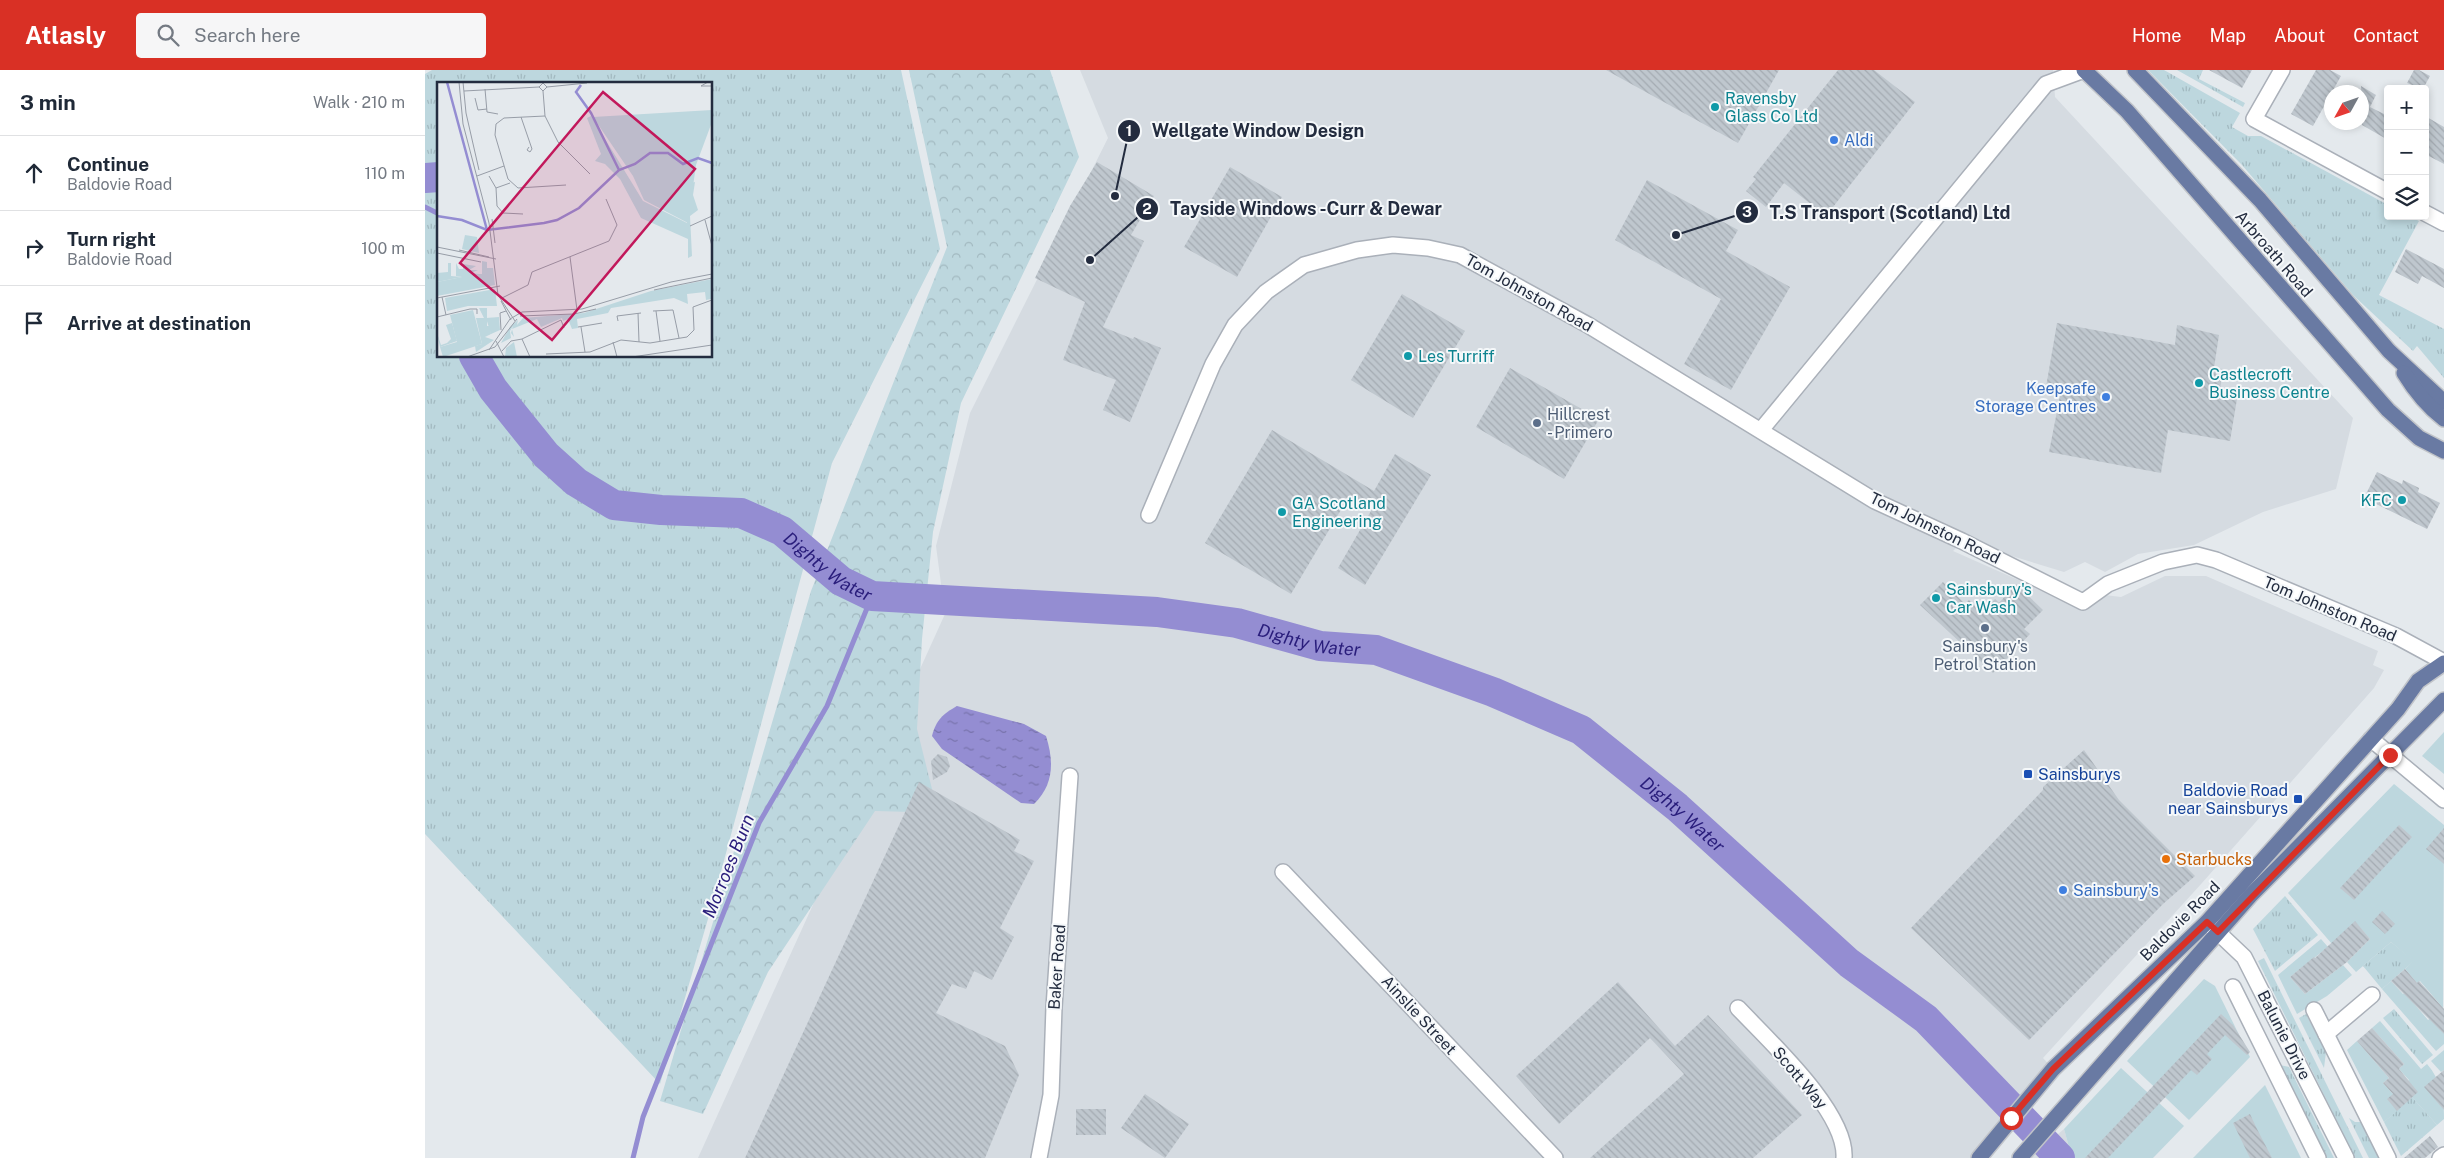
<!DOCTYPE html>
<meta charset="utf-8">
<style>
body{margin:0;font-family:"Public Sans",sans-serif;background:#f6f6f7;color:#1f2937}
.controls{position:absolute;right:15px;top:15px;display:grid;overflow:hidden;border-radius:5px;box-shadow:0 2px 8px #0003}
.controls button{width:45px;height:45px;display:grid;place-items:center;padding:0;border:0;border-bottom:1px solid #e0e1e3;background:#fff;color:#1f2937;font:25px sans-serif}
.compass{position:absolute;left:1899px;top:15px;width:45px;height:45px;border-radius:50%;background:#fff;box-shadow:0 2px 8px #0003;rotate:230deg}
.stop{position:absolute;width:15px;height:15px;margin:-11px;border:4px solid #d93025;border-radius:50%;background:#fff}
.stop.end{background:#d93025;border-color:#fff;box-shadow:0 1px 5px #0008}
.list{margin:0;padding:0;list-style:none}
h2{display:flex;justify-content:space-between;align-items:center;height:65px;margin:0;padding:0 20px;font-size:21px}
h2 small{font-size:16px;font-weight:400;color:#747a83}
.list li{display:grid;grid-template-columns:32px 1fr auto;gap:15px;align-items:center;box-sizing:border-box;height:75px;padding:0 20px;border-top:1px solid #e0e1e3}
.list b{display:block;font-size:19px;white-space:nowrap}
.list p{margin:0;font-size:16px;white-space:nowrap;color:#747a83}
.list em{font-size:16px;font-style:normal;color:#747a83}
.icon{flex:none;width:28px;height:28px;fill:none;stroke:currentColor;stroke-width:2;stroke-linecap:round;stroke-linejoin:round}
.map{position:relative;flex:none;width:2019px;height:1088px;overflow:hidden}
header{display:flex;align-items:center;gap:30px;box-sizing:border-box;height:70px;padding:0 25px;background:#d93025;color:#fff}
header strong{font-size:24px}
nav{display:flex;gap:28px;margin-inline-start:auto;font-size:18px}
.search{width:350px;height:45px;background:#f6f6f7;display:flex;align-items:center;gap:12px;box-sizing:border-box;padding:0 18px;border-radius:5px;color:#747a83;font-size:19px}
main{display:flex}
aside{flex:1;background:#fff}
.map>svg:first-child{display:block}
</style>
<header>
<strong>Atlasly</strong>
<div class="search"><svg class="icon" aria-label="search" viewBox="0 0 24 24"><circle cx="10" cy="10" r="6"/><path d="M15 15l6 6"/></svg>Search here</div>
<nav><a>Home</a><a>Map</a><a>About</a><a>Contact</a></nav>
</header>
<main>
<aside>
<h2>3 min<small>Walk · 210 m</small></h2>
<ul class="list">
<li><svg class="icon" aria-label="ahead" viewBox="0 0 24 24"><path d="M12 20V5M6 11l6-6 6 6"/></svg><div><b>Continue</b><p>Baldovie Road</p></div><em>110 m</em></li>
<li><svg class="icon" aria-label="right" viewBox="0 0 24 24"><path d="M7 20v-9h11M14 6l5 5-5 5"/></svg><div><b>Turn right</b><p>Baldovie Road</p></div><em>100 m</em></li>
<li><svg class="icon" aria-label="arrive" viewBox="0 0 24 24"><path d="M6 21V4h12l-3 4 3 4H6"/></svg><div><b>Arrive at destination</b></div></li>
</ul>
</aside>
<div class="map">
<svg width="2019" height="1088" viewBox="0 0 2019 1088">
<defs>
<pattern id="grass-tufts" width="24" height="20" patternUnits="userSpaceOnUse" patternTransform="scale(1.25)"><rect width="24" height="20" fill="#bdd7de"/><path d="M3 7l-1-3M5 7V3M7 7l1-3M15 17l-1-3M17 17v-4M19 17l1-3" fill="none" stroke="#a2b9c0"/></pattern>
<pattern id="forest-crowns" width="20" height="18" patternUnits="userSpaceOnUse" patternTransform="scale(1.25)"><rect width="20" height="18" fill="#bdd7de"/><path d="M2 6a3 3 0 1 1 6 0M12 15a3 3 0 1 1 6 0" fill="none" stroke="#a2b9c0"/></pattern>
<pattern id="water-ripples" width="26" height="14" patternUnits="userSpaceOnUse" patternTransform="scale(1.25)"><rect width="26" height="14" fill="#948dd2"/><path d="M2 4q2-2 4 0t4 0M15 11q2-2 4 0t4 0" fill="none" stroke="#7873ac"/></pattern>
<pattern id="building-back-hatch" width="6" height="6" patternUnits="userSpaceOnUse" patternTransform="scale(1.25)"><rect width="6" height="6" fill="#bfc7ce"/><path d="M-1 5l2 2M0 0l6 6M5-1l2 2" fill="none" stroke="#a4abb2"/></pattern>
</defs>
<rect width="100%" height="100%" fill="#e4e9ed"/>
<!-- built -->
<g fill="#d5dbe1">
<polygon points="655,0 1628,0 1630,27 1928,348 1911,419 1838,442 1769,475 1713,484 1680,502 1660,492 1639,502 1538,471 1528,481 1607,516 1696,527 1740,506 1781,506 1953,581 1948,595 1959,600 1949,618 1777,813 1618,988 1628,999 1554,1088 273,1088 520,544 511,476 545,343 683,68"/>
<polygon points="1639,1059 1647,1088 1605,1088"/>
</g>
<!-- grass -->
<g fill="url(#grass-tufts)" fill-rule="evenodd">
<path d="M7 0H476L515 179 407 393 285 842 235 1014 0 764V4ZM14 14H286V286H14Z"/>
<polygon points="1723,0 1739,0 1815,43 1807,57 1823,66 1836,66 1963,135 1963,146 1984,146 1994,151 1954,225 2019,259 2019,308 1992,276 1988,281 1929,226 1817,95"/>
<polygon points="1752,0 1778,0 1774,9 1820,33 1818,37"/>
<polygon points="1860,826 1893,865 1850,901 1828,859"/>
<polygon points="1966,872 1989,891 1957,919 1938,896"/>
<polygon points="1839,888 1938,1088 1930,1088 1833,891"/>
<polygon points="1969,939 2008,985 1997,994 1958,948"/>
<polygon points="1881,944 1901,982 1899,998 1874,948"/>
<polygon points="1855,995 1864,997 1909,1088 1901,1088"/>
<polygon points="1987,1027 2012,1055 1976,1086 1959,1052"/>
<polygon points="1924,1048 1930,1052 1937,1052 1954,1088 1944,1088"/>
</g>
<!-- forest -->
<polygon fill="url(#forest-crowns)" points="484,0 625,0 654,87 536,333 508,462 497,569 492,659 508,723 525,743 450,741 343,902 278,1044 235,1031 386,521 522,177"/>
<!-- garden -->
<g fill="#bdd7de">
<polygon points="2019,662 2019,704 1997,686"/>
<polygon points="1969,714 2019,755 2018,938 1995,911 1992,913 1980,899 1988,891 1966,872 1931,902 1922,892 1945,869 1930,852 1907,874 1863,823"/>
<polygon points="1896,869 1903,877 1865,907 1880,924 1918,895 1927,905 1902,926 1872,944 1853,905"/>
<polygon points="1779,909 1790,916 1825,987 1764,1050 1702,991"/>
<polygon points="1966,911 1978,924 1980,923 2003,950 2006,948 2019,960 2019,974 2011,981 1957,919"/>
<path d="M1955 951 1996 999 2002 994C2016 1010 2019 1028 2019 1049L2012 1055 1977 1016 1984 1010 1974 999 1979 994 1947 958Z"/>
<polygon points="1932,971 1964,1008 1958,1013 1968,1024 1972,1041 1959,1052 1922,980"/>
<polygon points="2019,980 2019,1000 2016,1002 2006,991"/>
<polygon points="1696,998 1759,1056 1728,1088 1647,1088 1639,1059"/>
<polygon points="1840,1015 1876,1088 1768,1088"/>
</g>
<!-- water -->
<path fill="url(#water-ripples)" d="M532 636 599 654 621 666C629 691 629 715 609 734L596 733 517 679 507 666C511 650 518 644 532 636Z"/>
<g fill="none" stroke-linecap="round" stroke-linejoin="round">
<!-- stream -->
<g stroke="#948dd2" stroke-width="5">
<polyline points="0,137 14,144"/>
<polyline points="208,1088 218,1047 334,753 402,636 447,526"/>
</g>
<!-- river -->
<g stroke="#948dd2" stroke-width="30">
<polyline points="0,108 14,107"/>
<path id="s1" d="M49 286 68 319 121 385 151 412 189 435 236 440 316 443 357 461 416 511 447 526 732 542 812 553 895 576 951 580 1068 622 1156 660 1252 737 1424 893 1501 949 1635 1088"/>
</g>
</g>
<!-- building -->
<g fill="url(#building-back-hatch)">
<polygon points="1181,0 1354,0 1313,73"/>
<polygon points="1413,0 1449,0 1490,32 1401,146 1359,113 1341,137 1321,121 1331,109 1328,107"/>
<polygon points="1784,0 1827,0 1817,18"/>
<polygon points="1891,0 1905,0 1916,6 1888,56 1866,44"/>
<polygon points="1989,0 1994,0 2005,6 1998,19 1982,13"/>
<polygon points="1936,16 1951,25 1945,37 1963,46 1963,70 1937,55"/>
<polygon points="2000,46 2019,57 2019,94 2000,84"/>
<polygon points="672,92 729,126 706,165 719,171 678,257 708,269 709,267 736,278 705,352 678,340 691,310 638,290 660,232 610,208 645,136"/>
<polygon points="805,97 857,127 812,207 759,177"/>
<polygon points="1222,110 1313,160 1301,181 1365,217 1306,320 1259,294 1296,229 1190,170"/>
<polygon points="1981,179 2019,199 2019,218 1997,206 1993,214 1970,202"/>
<polygon points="977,224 1040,261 988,348 926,310"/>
<polygon points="1632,253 1750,275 1752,255 1794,265 1789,298 1798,299 1794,327 1812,329 1805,371 1743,360 1736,403 1624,382 1636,321 1621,317"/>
<polygon points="1085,298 1174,349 1139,409 1051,357"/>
<polygon points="847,360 949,421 970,384 1006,405 940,515 913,498 946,441 923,428 866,524 780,473"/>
<polygon points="1952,402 1977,414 1978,410 1994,418 1993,422 2015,433 2002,459 1939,428"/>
<polygon points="1518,512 1540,534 1544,530 1557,543 1570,529 1574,533 1591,514 1618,540 1599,559 1605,564 1568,603 1495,535"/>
<polygon points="1659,680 1694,730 1770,806 1738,834 1604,970 1486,858 1618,720 1618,717"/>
<polygon points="513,684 522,687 525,696 522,702 508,710 506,691"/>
<polygon points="494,712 595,770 589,781 609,791 575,858 589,867 567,910 549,901 541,919 527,914 511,943 580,976 594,1005 560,1088 320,1088"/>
<polygon points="1974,755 1987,767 1929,830 1915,818"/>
<polygon points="2019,758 2019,794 2001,779"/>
<polygon points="1957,841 1970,854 1960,864 1947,852"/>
<polygon points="1930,851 1945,869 1922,892 1880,924 1865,907 1889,887 1890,888"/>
<polygon points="1980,899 1992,913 1994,911 2019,939 2019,964 1966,911"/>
<polygon points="1193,912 1250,976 1283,945 1377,1045 1328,1088 1165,1088 1259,1004 1225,968 1134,1054 1091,1006"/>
<polygon points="1796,944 1808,955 1825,982 1822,985 1800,965 1782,984 1787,989 1772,1005 1766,1000 1683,1088 1660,1088"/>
<polygon points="1947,958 1979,994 1974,999 1993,1022 1972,1041 1962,1029 1968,1024 1958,1013 1964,1008 1932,971"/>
<polygon points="2019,1000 2019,1040 1999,1017"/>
<polygon points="720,1024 764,1054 740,1088 696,1058"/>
<rect x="651" y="1039" width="30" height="26"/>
<polygon points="1825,1044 1832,1059 1847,1088 1825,1088 1808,1053"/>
<polygon points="2005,1066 2013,1077 2000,1088 1979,1088"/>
</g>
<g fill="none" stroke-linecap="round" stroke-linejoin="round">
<defs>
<g id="minor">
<polyline points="1857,0 1829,49 1963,122"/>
<polyline points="2000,143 2019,153"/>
<polyline points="1336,360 1621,14 1659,0"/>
<polyline points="724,445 788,294 810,255 841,222 879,195 932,180 968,175 1003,178 1035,185 1163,255 1450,431 1537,471 1658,532 1683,514 1738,492 1772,485 1791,490 1971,566 2019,592"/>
<polyline points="1946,669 2019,730"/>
<polyline points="858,802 1130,1088"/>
<polyline points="1783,853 1819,887 1921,1088"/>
<polyline points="1808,917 1893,1088"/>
<path d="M1313 938C1344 971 1422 1042 1419 1088"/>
<polyline points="1889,940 1963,1088"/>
<polyline points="1901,964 1947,925"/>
<polyline points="614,1088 626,1025 629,937 645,706"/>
<polyline points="2015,1088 2019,1085"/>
</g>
<g id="major">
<polyline points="1659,0 1702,41 1963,340 1994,368 2019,381"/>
<polyline points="1710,0 1835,130 1964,281 2019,332"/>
<path d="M1979 303C1990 321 2002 336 2019 349"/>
<polyline points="1554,1088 1628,999 1782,852 1973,639 1993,611 2019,593"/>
<polyline points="1595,1088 1825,826 2019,630"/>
</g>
</defs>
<!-- minor casing -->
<use href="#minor" stroke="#aab0b9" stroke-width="18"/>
<!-- major casing -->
<use href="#major" stroke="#c1c4c9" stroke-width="18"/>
<!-- minor -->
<use href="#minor" stroke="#fff" stroke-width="15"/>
<!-- major -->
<use href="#major" stroke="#697aa3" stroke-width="15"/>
</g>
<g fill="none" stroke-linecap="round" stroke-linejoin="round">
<!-- route -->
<polyline stroke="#d93025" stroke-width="6" points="1586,1048 1628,999 1782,852 1793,862 1965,685"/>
</g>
<!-- markers -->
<g fill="#0f9aa8" stroke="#f5f8fa" stroke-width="2">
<circle cx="1290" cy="37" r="5"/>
<circle cx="983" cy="286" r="5"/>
<circle cx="1774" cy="313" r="5"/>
<circle cx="1977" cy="430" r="5"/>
<circle cx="857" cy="442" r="5"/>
<circle cx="1511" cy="528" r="5"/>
</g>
<g fill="#3f7fe0" stroke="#f5f8fa" stroke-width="2">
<circle cx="1409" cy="70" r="5"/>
<circle cx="1681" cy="327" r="5"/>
<circle cx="1638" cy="820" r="5"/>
</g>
<g fill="#5c6f8a" stroke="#f5f8fa" stroke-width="2">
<circle cx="1112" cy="353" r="5"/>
<circle cx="1560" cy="558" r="5"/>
</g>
<g fill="#1a4fb4" stroke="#f5f8fa" stroke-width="2">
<rect x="1598" y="699" width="10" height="10" rx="2.5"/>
<rect x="1868" y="724" width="10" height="10" rx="2.5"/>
</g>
<circle fill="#e8710a" stroke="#f5f8fa" stroke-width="2" cx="1741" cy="789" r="5"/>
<g text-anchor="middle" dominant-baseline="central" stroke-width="4" stroke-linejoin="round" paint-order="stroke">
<!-- culture labels -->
<g font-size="16" fill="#0d838f" stroke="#f5f8fa" text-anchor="start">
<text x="1300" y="28">Ravensby<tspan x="1300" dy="18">Glass Co Ltd</tspan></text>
<text x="993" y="286">Les Turriff</text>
<text x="1784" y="304">Castlecroft<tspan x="1784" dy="18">Business Centre</tspan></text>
<text x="1967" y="430" text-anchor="end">KFC</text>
<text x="867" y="433">GA Scotland<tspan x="867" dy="18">Engineering</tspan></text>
<text x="1521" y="519">Sainsbury's<tspan x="1521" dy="18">Car Wash</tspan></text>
</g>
<!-- shop labels -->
<g font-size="16" fill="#366cbe" stroke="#f5f8fa" text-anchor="start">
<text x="1419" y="70">Aldi</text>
<text x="1671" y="318" text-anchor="end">Keepsafe<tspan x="1671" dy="18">Storage Centres</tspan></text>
<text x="1648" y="820">Sainsbury's</text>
</g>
<!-- street labels -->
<g font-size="16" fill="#232c3f" stroke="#f5f8fa">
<text transform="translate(1849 184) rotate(49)">Arbroath Road</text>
<text transform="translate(1104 223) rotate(29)">Tom Johnston Road</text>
<text transform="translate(1510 458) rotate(26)">Tom Johnston Road</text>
<text transform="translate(1905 539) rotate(23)">Tom Johnston Road</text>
<text transform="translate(1755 851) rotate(-45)">Baldovie Road</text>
<text transform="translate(632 897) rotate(-86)">Baker Road</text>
<text transform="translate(994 945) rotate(47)">Ainslie Street</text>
<text transform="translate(1859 965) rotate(63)">Balunie Drive</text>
<text transform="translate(1375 1008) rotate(50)">Scott Way</text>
</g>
<!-- service labels -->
<g font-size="16" fill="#4e5e75" stroke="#f5f8fa" text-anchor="start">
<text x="1122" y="344">Hillcrest<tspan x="1122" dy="18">- Primero</tspan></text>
<text x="1560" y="576" text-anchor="middle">Sainsbury's<tspan x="1560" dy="18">Petrol Station</tspan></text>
</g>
<!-- transit labels -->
<g font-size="16" fill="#164399" stroke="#f5f8fa" text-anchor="start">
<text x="1613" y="704">Sainsburys</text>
<text x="1863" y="720" text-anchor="end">Baldovie Road<tspan x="1863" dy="18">near Sainsburys</tspan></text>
</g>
<!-- food labels -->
<g font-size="16" fill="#c56008" stroke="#f5f8fa" text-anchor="start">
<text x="1751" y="789">Starbucks</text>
</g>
<!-- water labels -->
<g font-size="18" font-style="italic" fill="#291d7b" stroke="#f5f8fa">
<text stroke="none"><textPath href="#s1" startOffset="438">Dighty Water</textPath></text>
<text stroke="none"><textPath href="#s1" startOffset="932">Dighty Water</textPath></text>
<text stroke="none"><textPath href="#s1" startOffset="1352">Dighty Water</textPath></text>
<text transform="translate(303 796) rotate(-68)">Morroes Burn</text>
</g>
</g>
<!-- overview -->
<g transform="translate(12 12)">
<rect width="275" height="275" fill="#e4e9ed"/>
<path d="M275 28V40L259 83 251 141 207 118 196 94 156 35ZM11 181H14V194L25 195 0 200V191L11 190ZM275 197 274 217 269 218 268 210 250 212 251 222 237 216 174 226 171 231 140 237 141 246 135 247 131 237 126 239 125 236 104 245 100 237 75 247 77 255 74 251 76 244 73 249 74 256 64 261 73 245 81 238 80 243 86 236 147 231 214 209ZM42 226H50V244H53L54 252 48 255 57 258 39 270 38 264 45 262 39 236H47ZM15 241 20 259 3 265 0 251 4 263 10 261 14 257 9 243Z" fill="#bdd7de"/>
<path d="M154 34 206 119 250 141V102L258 100 256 113 261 128 253 134 255 174 251 176V157L204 136 183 97 168 82 158 79 164 72 150 36Z" fill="#bdd7de"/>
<path d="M77 260 80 275H68L69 266Z" fill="#bdd7de"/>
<path d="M28 153 40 155 42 171 25 167ZM45 179 50 180V186H56L58 203 0 214V200L25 195 19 194V181L22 187H26V182L39 184 32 188H41L34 191 42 192H45ZM58 207 60 224H31L10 229 8 216ZM36 228 45 262 6 275 3 265 20 260 13 233ZM62 235 63 248 54 252 49 236Z" fill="#bdd7de"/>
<path fill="none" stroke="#948dd2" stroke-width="2.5" d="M10 0 50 148M144 3 139 10 154 31 182 88M0 134 25 138 50 148 107 141 120 138 142 126 182 88 198 82 213 71H231L246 82 261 76 275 81"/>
<path fill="none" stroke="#979da7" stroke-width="1" d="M22 0 26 42 52 141 61 213 78 239M26 0 29 31 42 88M271 0 264 4H274M110 5 150 1M48 7 50 30 61 32M27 9 102 5 106 9 110 5 106 1 102 5M106 9 108 34 121 60 153 92M38 16 41 28 50 27M108 34 67 36 59 42 58 53 71 97 81 106 129 103M84 35 95 67 93 70 90 68 92 65M40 94 67 84M52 94 59 106 73 101M59 106 60 124 66 131 86 132M55 137 58 161M268 138 275 164M253 144 275 134M0 165 59 177M22 168 52 175M0 171 44 180M133 175 140 228M217 208 275 196M5 215 9 233M0 216 63 204M65 216 91 203 95 190 172 159 180 143 169 117M64 219 74 238M216 229 236 228 242 256M219 229 223 259M201 231 202 260M83 234 137 232 159 227M0 235 33 227H40V232M181 239 180 234 204 231M141 245 165 241M144 245 148 270M64 248 63 231 69 229M85 257 124 238 127 246M85 257 93 275M59 259 67 275M176 260 180 275M52 268 73 237 85 230 145 227 234 200 275 192M65 269 74 259 85 257M109 272 153 270 184 258 213 261 250 255 257 248 256 225 275 218M30 275 58 265 80 237M195 275 275 263"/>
<path fill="#c2185b" fill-opacity="0.15" stroke="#c2185b" stroke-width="2.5" d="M166 10 258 87 115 258 23 181Z"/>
<rect width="275" height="275" fill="none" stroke="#232c3f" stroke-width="2.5"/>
</g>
<!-- callouts -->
<path fill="none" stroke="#232c3f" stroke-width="2" d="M690 126L704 61M665 190L722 139M1251 165L1322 142"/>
<g fill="#232c3f" stroke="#f5f8fa" stroke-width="2">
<circle cx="690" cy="126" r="5"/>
<circle cx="665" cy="190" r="5"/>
<circle cx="1251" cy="165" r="5"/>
<circle cx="704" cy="61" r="12"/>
<circle cx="722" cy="139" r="12"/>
<circle cx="1322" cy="142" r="12"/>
</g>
<g font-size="15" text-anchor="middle" font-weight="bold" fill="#fff">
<text x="704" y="66">1</text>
<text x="722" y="144">2</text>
<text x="1322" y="147">3</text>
</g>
<g font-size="18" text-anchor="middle" font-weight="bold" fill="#232c3f" stroke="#f5f8fa" stroke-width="4" stroke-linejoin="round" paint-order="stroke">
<text x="833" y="67">Wellgate Window Design</text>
<text x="881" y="145">Tayside Windows -Curr &amp; Dewar</text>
<text x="1465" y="149">T.S Transport (Scotland) Ltd</text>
</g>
</svg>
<div class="controls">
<button>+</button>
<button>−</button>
<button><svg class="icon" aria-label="layers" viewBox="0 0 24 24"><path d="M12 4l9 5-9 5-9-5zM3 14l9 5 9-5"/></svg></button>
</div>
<svg class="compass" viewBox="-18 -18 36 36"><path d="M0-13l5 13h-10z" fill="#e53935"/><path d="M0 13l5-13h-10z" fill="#747a83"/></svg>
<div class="stop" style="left:1586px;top:1048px"></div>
<div class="stop end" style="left:1965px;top:685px"></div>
</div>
</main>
